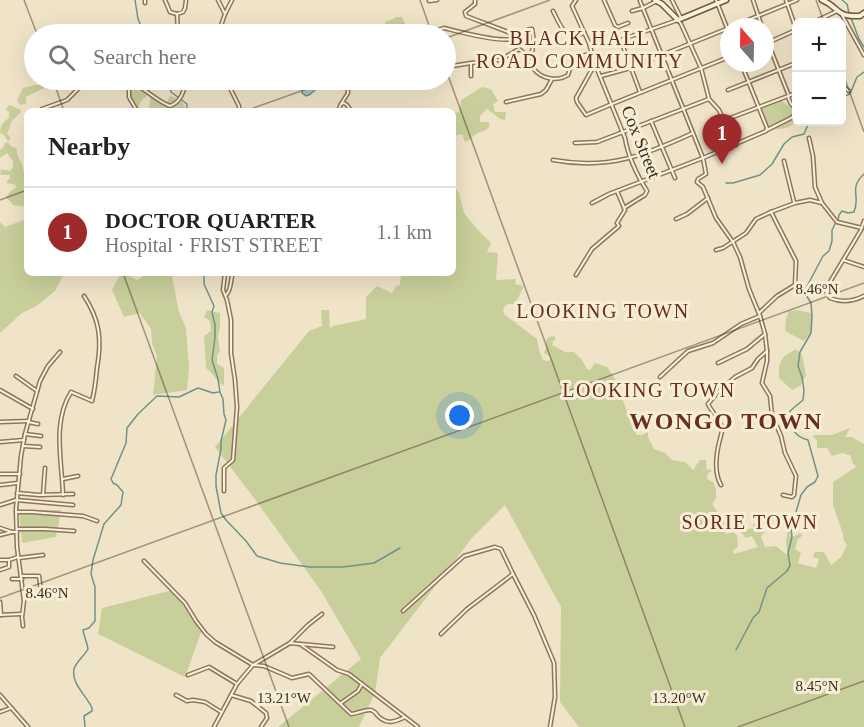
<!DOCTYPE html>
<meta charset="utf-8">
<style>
body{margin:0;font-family:Georgia,serif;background:#f6f6f6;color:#222}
.controls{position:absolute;right:18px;top:18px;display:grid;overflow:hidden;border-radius:9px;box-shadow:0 6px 24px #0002}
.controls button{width:54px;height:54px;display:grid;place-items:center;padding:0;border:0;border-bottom:2px solid #e0e0e0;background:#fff;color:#222;font:30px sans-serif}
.compass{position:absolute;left:720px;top:18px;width:54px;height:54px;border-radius:50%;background:#fff;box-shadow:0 6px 24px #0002;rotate:340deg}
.you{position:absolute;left:460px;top:416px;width:21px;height:21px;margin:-15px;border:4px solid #fff;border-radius:50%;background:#1a73e8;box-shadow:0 0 0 9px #1a73e833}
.badge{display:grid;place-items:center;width:39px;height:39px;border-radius:50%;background:#9e2a2b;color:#fff;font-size:20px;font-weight:700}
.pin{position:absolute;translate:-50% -50px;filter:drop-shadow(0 2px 3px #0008)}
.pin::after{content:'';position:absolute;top:32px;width:21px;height:18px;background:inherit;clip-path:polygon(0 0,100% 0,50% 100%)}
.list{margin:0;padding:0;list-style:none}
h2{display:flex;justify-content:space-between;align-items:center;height:78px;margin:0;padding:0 24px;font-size:26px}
h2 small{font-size:20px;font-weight:400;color:#767676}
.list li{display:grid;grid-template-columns:39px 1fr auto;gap:18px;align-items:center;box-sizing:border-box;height:90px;padding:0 24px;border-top:2px solid #e0e0e0}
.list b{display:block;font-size:22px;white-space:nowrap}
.list p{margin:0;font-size:20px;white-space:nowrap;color:#767676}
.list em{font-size:20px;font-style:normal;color:#767676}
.icon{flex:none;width:33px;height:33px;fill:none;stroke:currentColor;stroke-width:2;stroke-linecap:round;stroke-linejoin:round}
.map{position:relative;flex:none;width:864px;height:727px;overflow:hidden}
.search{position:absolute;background:#fff;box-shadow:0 6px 24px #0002;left:24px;top:24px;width:432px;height:66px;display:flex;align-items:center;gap:15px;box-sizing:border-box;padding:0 21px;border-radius:33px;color:#767676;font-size:22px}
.panel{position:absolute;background:#fff;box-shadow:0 6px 24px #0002;left:24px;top:108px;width:432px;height:168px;border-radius:9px}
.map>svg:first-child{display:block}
</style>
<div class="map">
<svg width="864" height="727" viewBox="0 0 864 727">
<rect width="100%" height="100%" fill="#f0e4c8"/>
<!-- green -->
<g fill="#c9cf9b">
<path d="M396 17H402L407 28C403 31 397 32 393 34L385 24 386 21 391 20Z"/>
<path d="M129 80 141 86 149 92 148 95 141 101 138 110 137 111C130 101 128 91 129 80Z"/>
<polygon points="35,85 44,85 44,88 26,97 26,104 20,105 17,100 23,88"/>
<path d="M482 87 491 89 498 101 493 104 495 112H506L505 120 500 119 487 109 480 116V122H489V127C485 132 480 131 475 135 471 138 470 140 465 142L462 134 453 136V113L459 112 461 100Z"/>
<path d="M151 94 166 104 170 96C178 99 185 101 186 111H179L177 109 171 111 168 108 160 111H149Z"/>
<path d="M781 100 789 107 796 110C796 131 785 128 768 130L761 109Z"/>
<path d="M10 105 21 110V112L11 122 10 127 7 133 11 139 8 141 4 135 0 133C0 126 3 122 9 118V112L6 110 7 107Z"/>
<path d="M8 142 11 146 17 149C17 157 18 156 21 162 24 168 23 174 27 179V207L13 205 6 197 11 191 15 188 16 185 7 183V181L10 178V175H0L1 169 10 171 13 167V161L7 153 0 158V149H2L5 143Z"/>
<path d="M453 184 459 193 464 213 478 230 491 243 487 252 498 253 496 280 516 279 515 284 524 286 515 304H508L503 308 504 314 537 339 539 350 543 360 548 361 550 360V357L544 353 546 348V340L549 337 554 336 556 339 553 341 552 345 565 352H574L582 360 587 369 590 370 595 363 607 367 616 380 612 387 611 390 616 391 621 395 628 414 639 418 642 424 633 429 637 435H642L648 432V437L654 449 665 453 672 460 685 462 693 470 700 460H706L707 470 710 469 712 471 708 473 707 479 713 482 716 489V498L712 504 728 527 724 530 726 534 733 532 737 535 738 547 733 550 734 554 758 547 752 536 746 538 740 531 753 528V524L761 526 765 532 761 536 765 547 776 546 787 555C788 550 786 547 786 543 786 537 788 531 789 526L794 525 790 533 791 538 800 533 803 535 798 539 795 549 801 553 798 563 816 568 819 559 813 557 815 552H824L831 565 841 557 847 545 844 541 843 534 833 505V482L856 467 852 462 851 456 843 453 832 456 827 448H817V440L813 437 814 435H832L850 428 845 437H852L864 444V727H579L560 702 561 607 505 505 472 538 380 658 375 693 359 727H278L361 659 321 591 254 498 215 447 309 331 322 326 321 310H329L330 328 333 326 366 319V297L377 286 392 293 396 286 400 285 401 273H453Z"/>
<polygon points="24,220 27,220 27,273 62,273 62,278 55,291 35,307 22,313 0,333 0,222 5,227"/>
<polygon points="121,273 124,273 137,280 149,273 172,276 179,312 186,328 189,368 187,390 153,395 157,356 152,344 151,329 140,313 124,317 112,290"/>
<path d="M207 310 220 313V326L218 337 220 351 217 355V364L224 368V386C215 380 214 374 206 368L204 336 211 331 210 321 204 317Z"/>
<polygon points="797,310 811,313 811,332 804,341 785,331 786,319 789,311"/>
<path d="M796 349 802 355 806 375 801 385 792 390 779 378C778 361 781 357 796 349Z"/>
<polygon points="19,510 61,510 56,537 22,543"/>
<polygon points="173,590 202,630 185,677 98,634 102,608"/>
</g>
<!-- water -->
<polygon fill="#a9c4bc" stroke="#6f938a" stroke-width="1.5" points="304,80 331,80 334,86 330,88 320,86 309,95 306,96 302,93"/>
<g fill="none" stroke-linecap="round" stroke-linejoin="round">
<!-- stream -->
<g stroke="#6f938a" stroke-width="1.5">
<polyline points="135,0 138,19 144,33 151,34"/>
<polyline points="842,0 847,4 849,13"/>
<polyline points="851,18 859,39 864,47"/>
<polyline points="169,80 171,92 187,104 187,111"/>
<polyline points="842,97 850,94 857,77 864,72"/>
<polyline points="726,183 733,183 760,175 772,164 784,144 792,137 804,134 809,122"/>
<path d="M838 220 839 215 842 211 848 213 854 212C861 195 848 189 864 174"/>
<polyline points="204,273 204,284 214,306 212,312 215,325 215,338 212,360 218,379 220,392 223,399 224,414 226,420 221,441 221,449 216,475 216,486 221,513 226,520 246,541 257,556 280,563 310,567 343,567 374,563 400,548"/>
<path d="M736 650 753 618 759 612 767 588 787 571 790 566 788 553 792 537 791 529 801 495 807 487 815 482 818 476 808 440C791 435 792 427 790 411L803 400 804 390 802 377 798 366 800 352 811 333 812 316 811 303 806 295 805 290 823 256 829 251 832 241V230L836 222"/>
<path d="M85 727 84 716 92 711V708C87 696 71 684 74 669 76 662 85 655 88 649 87 642 84 637 83 630L89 628 95 621V587L91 574 93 560 104 524 121 505 123 492 117 485 113 483 111 479 126 443 127 428 138 414 157 396 179 397 198 388 213 393 219 392"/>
</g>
<defs>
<g id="street">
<polyline points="145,0 145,3"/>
<polyline points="165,0 170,12 177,14 183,12 185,8 186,0"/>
<polyline points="218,0 225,14 218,34"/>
<polyline points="475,0 475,4 465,12 466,16 516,35"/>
<path d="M576 0 572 6 573 8 589 43 595 64 625 138C628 156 637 175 647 191L645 195 624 208"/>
<polyline points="604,0 615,25 618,27 628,23"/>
<polyline points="672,0 681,18"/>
<polyline points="716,0 729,33"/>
<polyline points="753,0 762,27"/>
<polyline points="786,0 796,29"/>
<polyline points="429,1 437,0"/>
<polyline points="640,1 703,158 706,174 698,179 697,182 703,187 716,218 733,242 740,257 749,289 760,316 765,334 767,351 767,361 762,383 770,396 772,415 781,436 785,453 796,476 794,495 792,497 783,495"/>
<path d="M553 11C561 26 564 41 584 33"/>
<polyline points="632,11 643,8 657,1"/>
<polyline points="177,14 178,34"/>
<polyline points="225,14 232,0"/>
<polyline points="842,15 864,55"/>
<polyline points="814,22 837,11"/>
<polyline points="731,27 797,0"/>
<path d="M433 34 438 30 444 28C460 32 496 42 511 39 519 37 521 30 532 29 534 38 534 50 529 58"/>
<polyline points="765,35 789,96"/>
<polyline points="765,44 796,30"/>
<polyline points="595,64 576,98 577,102 586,115 612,104 729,57"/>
<path d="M446 67 471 63 500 60 519 49C523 52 527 55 529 59 530 60 532 67 533 68 541 79 557 82 568 75L573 59 592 53"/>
<polyline points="471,76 471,64"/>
<polyline points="601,76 627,69 729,28"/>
<path d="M129 80C143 87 156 101 170 106 181 102 185 90 185 80"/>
<polyline points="129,80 129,97 137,111"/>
<polyline points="226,80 239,106 239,111"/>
<polyline points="842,86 849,91"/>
<polyline points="728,90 796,63"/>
<polyline points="640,92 621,41 623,39 678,20 681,24 701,68 709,99 719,110 736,145"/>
<polyline points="788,97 791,104 796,109"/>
<polyline points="506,102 541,94 546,90 552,79"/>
<polyline points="341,104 348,93 347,83"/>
<polyline points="39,111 42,109 67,100 87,80"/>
<polyline points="338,111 341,104 344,103 347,105 351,111"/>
<polyline points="725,120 796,93"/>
<polyline points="651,121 675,178"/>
<polyline points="767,130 791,118 796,114"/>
<polyline points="809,138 813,156 815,187 822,203"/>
<polyline points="575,143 597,142 709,99"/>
<path d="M553 160C609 170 643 156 693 133"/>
<polyline points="784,161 794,202"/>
<polyline points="592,203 609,194 703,158 766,131 767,128 741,63"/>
<polyline points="676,219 687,214 708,198"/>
<path d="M864 221 861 230 827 287 826 291 830 298C842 303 852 302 864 296"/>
<polyline points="716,250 723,248 746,233 756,219 771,212 795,203 810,200 822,203 837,222 862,228"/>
<polyline points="843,260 864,267"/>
<polyline points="576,275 592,249 619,226 617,223 625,210 617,191"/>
<path d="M226 295C232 290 230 280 233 273"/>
<polyline points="759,313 777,296 795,285 796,261 771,212"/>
<polyline points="718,363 747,349 765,334"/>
<polyline points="16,376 37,391"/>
<polyline points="660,377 688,351 713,343 741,324 760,316"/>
<polyline points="0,390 33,409"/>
<polyline points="0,422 29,421"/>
<polyline points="28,422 38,424"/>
<polyline points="25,434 41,436"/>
<polyline points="0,442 24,440"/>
<polyline points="23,446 40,447"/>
<polyline points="0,474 20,474"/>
<polyline points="63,479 78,476"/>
<polyline points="0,485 18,483"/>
<path d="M721 485C714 473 716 456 719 443 720 439 722 433 722 429 721 419 712 413 708 404L718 392 735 377 752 368 758 359 767 351"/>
<polyline points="224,491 224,468 233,460 237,407 235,380 231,353 231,320 227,300 223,290 225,273"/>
<polyline points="17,493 39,495 73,494"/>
<polyline points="43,495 45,468"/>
<path d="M63 495C62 461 52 422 71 392L92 401C95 390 96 379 97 368 102 340 100 320 84 296"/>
<polyline points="0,505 16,500 73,505"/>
<polyline points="16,512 32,512 83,516 97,521"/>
<polyline points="0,528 12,532"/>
<polyline points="17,529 45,529 74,531"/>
<polyline points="0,535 12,532 17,532"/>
<polyline points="19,558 43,555"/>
<polyline points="0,560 9,560 18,557"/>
<path d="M144 561 185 603 196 621 206 634 215 642 253 665 264 666 292 678 309 674 351 714C357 714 365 709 371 710 374 711 376 713 378 716 387 725 395 722 405 717"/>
<polyline points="0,570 9,567 9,560"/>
<polyline points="22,576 39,576 42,598"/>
<polyline points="12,579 22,579"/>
<polyline points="0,602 1,615"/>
<polyline points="403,611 464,556 495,547 501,549 513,574 534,615 554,663 555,697 550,727"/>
<polyline points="0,615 21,614"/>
<polyline points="23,626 22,617 24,601 17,547 16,509 21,456 25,434 40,381 48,366 60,352"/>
<polyline points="441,634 467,609 513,574"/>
<polyline points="290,643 308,625 322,614"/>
<polyline points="300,644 333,647"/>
<polyline points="188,675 209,667 237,684"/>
<polyline points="0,695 28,727"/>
<polyline points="176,695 187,701 193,700 205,702 221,712"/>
<polyline points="231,695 251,701 266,713 267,718 261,727"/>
<polyline points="341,703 358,691 362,684"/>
<polyline points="0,712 11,708"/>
<polyline points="214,727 237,684 253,665 290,643 300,644 337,670 349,674 418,727"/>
</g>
<g id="secondary">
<polyline points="655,0 662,4 678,20 726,0"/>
<path d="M822 0C841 8 834 17 860 16L864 13"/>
</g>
</defs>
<!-- street casing -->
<use href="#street" stroke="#8d765c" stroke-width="5"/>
<!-- secondary casing -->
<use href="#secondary" stroke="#6f573f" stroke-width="7"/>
<!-- street -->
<use href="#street" stroke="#faf1dc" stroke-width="2"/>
<!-- secondary -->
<use href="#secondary" stroke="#faf1dc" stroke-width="4"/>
</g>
<!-- ticks -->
<path fill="none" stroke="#3d2e20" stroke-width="1.5" stroke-opacity="0.45" d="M24 0 37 34M420 0 432 34M816 0 824 22M446 38 550 0M446 70 685 727M842 71 864 132M53 80 64 111M245 111 332 80M0 200 27 190M123 273 289 727M0 598 864 283M738 727 864 681"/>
<g text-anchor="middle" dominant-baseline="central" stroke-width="6" stroke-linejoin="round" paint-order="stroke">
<!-- street labels -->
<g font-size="18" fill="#3d2e20" stroke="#f7eed8">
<text transform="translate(641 142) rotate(68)">Cox Street</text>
</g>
<!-- neighbourhood labels -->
<g font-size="20" letter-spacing="1.5" fill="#6b2e1e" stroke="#f7eed8">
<text x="580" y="38">BLACK HALL<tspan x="580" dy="23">ROAD COMMUNITY</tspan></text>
<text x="603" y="311">LOOKING TOWN</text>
<text x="649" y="390">LOOKING TOWN</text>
<text x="750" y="522">SORIE TOWN</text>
</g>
<!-- district labels -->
<g font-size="24" font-weight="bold" letter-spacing="1.5" fill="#6b2e1e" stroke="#f7eed8">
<text x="726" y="421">WONGO TOWN</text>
</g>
</g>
<g font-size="15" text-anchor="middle" fill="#3d2e20" stroke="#f7eed8" stroke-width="6" stroke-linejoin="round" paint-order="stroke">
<text x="817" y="294">8.46°N</text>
<text x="47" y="598">8.46°N</text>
<text x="817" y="691">8.45°N</text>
<text x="284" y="703">13.21°W</text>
<text x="679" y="703">13.20°W</text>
</g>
</svg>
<div class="controls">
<button>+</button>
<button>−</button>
</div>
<svg class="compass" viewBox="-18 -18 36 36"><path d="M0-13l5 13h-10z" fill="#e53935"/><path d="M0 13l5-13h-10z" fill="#767676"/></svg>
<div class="you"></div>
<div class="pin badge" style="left:722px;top:164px">1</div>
<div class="search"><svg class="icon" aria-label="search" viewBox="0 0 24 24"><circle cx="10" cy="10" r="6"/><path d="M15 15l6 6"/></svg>Search here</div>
<section class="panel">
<h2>Nearby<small></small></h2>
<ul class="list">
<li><span class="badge">1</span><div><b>DOCTOR QUARTER</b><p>Hospital · FRIST STREET</p></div><em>1.1 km</em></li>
</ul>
</section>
</div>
